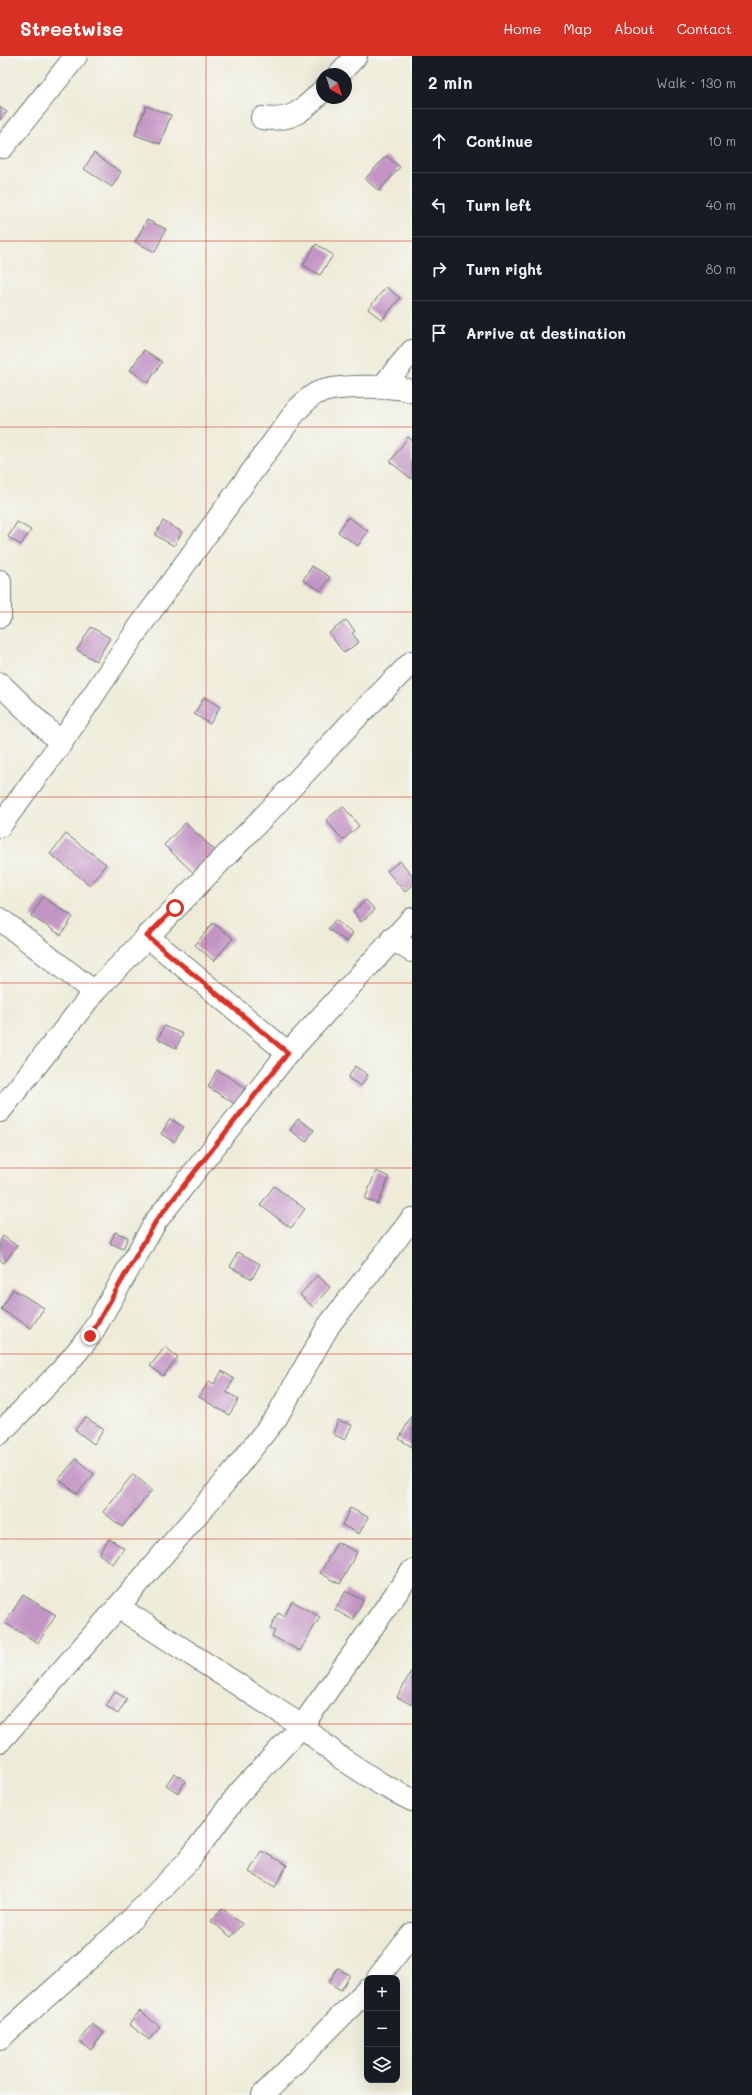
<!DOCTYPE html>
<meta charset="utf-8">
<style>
body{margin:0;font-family:Mali,sans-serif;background:#20242c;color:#f1f3f6}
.controls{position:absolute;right:12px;bottom:12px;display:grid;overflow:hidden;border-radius:8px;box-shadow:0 4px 16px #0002}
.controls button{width:36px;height:36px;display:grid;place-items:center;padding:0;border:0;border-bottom:1px solid #363941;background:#171b24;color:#f1f3f6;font:20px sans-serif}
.compass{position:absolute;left:316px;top:12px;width:36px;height:36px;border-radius:50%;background:#171b24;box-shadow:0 4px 16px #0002;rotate:141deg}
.stop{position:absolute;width:12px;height:12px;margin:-9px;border:3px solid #d93025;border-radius:50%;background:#fff}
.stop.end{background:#d93025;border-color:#fff;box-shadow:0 1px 4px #0008}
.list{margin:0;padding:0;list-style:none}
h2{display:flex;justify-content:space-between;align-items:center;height:52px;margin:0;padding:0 16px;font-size:17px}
h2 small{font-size:13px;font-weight:400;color:#9ea1a6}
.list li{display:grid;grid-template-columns:26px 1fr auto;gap:12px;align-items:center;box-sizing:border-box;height:64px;padding:0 16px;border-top:1px solid #363941}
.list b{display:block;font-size:15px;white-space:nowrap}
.list em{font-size:13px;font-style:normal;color:#9ea1a6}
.icon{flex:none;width:22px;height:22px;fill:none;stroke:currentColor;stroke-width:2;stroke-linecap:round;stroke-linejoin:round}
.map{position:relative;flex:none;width:412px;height:2039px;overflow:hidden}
header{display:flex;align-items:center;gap:24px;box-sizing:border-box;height:56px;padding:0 20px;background:#d93025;color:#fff}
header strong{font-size:19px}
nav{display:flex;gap:22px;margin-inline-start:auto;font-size:14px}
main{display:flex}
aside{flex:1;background:#171b24}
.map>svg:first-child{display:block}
</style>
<header>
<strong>Streetwise</strong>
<nav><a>Home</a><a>Map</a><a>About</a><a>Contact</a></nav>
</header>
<main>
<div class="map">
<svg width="412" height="2039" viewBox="0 0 412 2039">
<rect width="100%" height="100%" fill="#f6f6f2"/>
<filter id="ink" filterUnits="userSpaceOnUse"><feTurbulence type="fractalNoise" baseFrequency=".025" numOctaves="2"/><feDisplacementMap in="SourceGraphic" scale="8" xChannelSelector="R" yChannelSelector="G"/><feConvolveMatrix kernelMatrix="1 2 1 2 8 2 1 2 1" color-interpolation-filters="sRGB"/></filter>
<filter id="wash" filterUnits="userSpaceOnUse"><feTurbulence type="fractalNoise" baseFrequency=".012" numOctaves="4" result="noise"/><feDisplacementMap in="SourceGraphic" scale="16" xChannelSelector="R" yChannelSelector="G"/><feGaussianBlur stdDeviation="0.9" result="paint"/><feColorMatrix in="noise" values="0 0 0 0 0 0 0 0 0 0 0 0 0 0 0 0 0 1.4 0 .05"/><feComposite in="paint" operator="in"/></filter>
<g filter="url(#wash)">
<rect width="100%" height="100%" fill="#eeecd9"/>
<g id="blocks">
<!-- building -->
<g fill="#c395c4">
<polygon points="146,50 171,59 160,88 135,79"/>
<polygon points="0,51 7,56 0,64"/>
<polygon points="94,97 121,116 112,131 84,113"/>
<polygon points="386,100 400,111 379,135 365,123"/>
<polygon points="147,164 166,173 155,196 135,186"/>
<polygon points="316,188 333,199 320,219 303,209"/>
<polygon points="386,231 400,242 382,264 368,253"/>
<polygon points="144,294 162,306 148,327 130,314"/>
<polygon points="408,381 412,384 412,423 390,406"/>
<polygon points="348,461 368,475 358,490 338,476"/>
<polygon points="163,465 182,476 174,490 155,479"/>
<polygon points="17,466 31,474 21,489 8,481"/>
<polygon points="312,510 330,521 321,535 303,524"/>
<polygon points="346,564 355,575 352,577 359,586 344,597 329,577"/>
<polygon points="91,571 110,582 96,605 77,594"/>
<polygon points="204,641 220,651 210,668 194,658"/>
<polygon points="343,750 359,770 343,784 326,764"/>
<polygon points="185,767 218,797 197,820 164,789"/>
<polygon points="66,778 106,808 90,829 50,798"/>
<polygon points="400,805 412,819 412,830 405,836 387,815"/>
<polygon points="43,841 73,861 61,879 31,860"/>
<polygon points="366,844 375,854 361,866 353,855"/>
<polygon points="335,864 353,877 347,886 328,873"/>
<polygon points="213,867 233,882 214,905 195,889"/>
<polygon points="164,970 183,978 176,992 158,983"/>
<polygon points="355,1010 368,1019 361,1030 348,1022"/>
<polygon points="217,1014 245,1031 235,1048 208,1031"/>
<polygon points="170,1063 184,1071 174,1086 161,1078"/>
<polygon points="298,1063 314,1074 306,1086 290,1074"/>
<polygon points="376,1115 389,1121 378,1148 365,1143"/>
<polygon points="274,1130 305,1153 291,1172 260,1149"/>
<polygon points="115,1176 128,1181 123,1193 110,1187"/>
<polygon points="3,1180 17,1190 4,1207 0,1204 0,1185"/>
<polygon points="238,1196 260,1208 252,1223 230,1211"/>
<polygon points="317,1219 330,1231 313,1251 300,1239"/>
<polygon points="13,1233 44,1252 31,1272 1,1253"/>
<polygon points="165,1291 178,1301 163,1320 150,1310"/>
<polygon points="222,1315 234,1323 226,1336 239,1343 229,1359 199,1341 209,1325 214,1328"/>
<polygon points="412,1359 412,1391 399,1383"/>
<polygon points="85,1361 104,1373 94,1388 75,1374"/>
<polygon points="338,1364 352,1369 345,1384 333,1378"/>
<polygon points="76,1403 94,1418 77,1438 59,1423"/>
<polygon points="133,1418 152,1434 122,1471 103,1456"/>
<polygon points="350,1452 368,1461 359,1478 342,1469"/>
<polygon points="109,1483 124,1492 113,1508 99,1498"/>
<polygon points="337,1486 357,1496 340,1528 320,1517"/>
<polygon points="346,1535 363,1544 353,1564 335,1554"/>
<polygon points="23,1539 56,1559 38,1587 5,1567"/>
<polygon points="292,1545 320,1561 300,1595 272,1580 275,1575 270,1573 278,1557 284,1560"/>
<polygon points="412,1614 412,1649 397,1641"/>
<polygon points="115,1636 127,1643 118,1658 106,1650"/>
<polygon points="174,1717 186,1725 178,1737 166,1729"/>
<polygon points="261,1795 287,1809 275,1831 249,1816"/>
<polygon points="222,1852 242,1868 231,1881 211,1865"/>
<polygon points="337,1912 350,1919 341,1934 329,1927"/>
<polygon points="140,1955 160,1971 149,1984 129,1968"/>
<polygon points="92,1968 104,1977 91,1994 79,1985"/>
</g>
</g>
</g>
<g filter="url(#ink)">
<use href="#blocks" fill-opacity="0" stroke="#677a6e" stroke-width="1"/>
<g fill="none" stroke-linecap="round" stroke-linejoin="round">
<defs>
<g id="minor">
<polyline points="339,18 356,0"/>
<path d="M262 62C291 66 303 55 322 35"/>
<polyline points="0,90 3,91 76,0"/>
<polyline points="381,332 412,295"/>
<polyline points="0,525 0,560"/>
<polyline points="0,628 61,687"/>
<path d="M0 770 61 687 140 570 296 355C302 349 310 340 317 337 336 329 393 329 412 335"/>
<polyline points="0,863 94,936"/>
<polyline points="147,880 288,997"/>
<polyline points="392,883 412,895"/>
<polyline points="0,1055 94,936 272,752 351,667 412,606"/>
<polyline points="0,1377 62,1314 90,1280 156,1165 288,997 412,863"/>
<polyline points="118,1551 302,1670 338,1700 381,1728 412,1744"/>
<polyline points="0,1685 118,1551 226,1425 276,1362 329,1269 412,1163"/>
<polyline points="378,1922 412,1878"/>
<polyline points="0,1982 124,1871 189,1804 239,1737 302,1670 412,1515"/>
<polyline points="263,2039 367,1934"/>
</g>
</defs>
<!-- minor casing -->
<use href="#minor" stroke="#677a6e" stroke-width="24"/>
<!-- minor -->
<use href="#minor" stroke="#fff" stroke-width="22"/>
</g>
</g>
<g fill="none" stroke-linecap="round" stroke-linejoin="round" filter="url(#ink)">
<!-- route -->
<polyline stroke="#d93025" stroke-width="5" points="90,1280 156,1165 288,997 147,880 175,852"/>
</g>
<!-- grid -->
<path fill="none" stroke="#c8321e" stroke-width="1" stroke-opacity="0.55" d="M206 0V2039M0 185H412M0 371H412M0 556H412M0 741H412M0 927H412M0 1112H412M0 1298H412M0 1483H412M0 1668H412M0 1854H412"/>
</svg>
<div class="controls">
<button>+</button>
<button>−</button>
<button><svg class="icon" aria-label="layers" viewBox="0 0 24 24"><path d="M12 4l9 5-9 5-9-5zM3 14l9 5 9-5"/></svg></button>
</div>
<svg class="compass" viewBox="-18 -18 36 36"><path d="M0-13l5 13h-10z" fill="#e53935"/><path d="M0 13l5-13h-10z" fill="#9ea1a6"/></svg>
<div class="stop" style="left:175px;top:852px"></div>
<div class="stop end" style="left:90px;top:1280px"></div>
</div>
<aside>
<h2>2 min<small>Walk · 130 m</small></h2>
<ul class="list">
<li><svg class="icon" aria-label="ahead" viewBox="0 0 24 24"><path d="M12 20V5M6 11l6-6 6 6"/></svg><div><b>Continue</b></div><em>10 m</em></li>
<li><svg class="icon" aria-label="left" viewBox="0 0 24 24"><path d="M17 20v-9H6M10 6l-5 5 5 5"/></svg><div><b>Turn left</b></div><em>40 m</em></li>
<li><svg class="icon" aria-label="right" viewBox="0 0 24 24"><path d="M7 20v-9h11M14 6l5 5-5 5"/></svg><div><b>Turn right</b></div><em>80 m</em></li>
<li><svg class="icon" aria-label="arrive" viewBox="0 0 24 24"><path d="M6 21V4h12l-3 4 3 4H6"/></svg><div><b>Arrive at destination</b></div></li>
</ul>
</aside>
</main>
